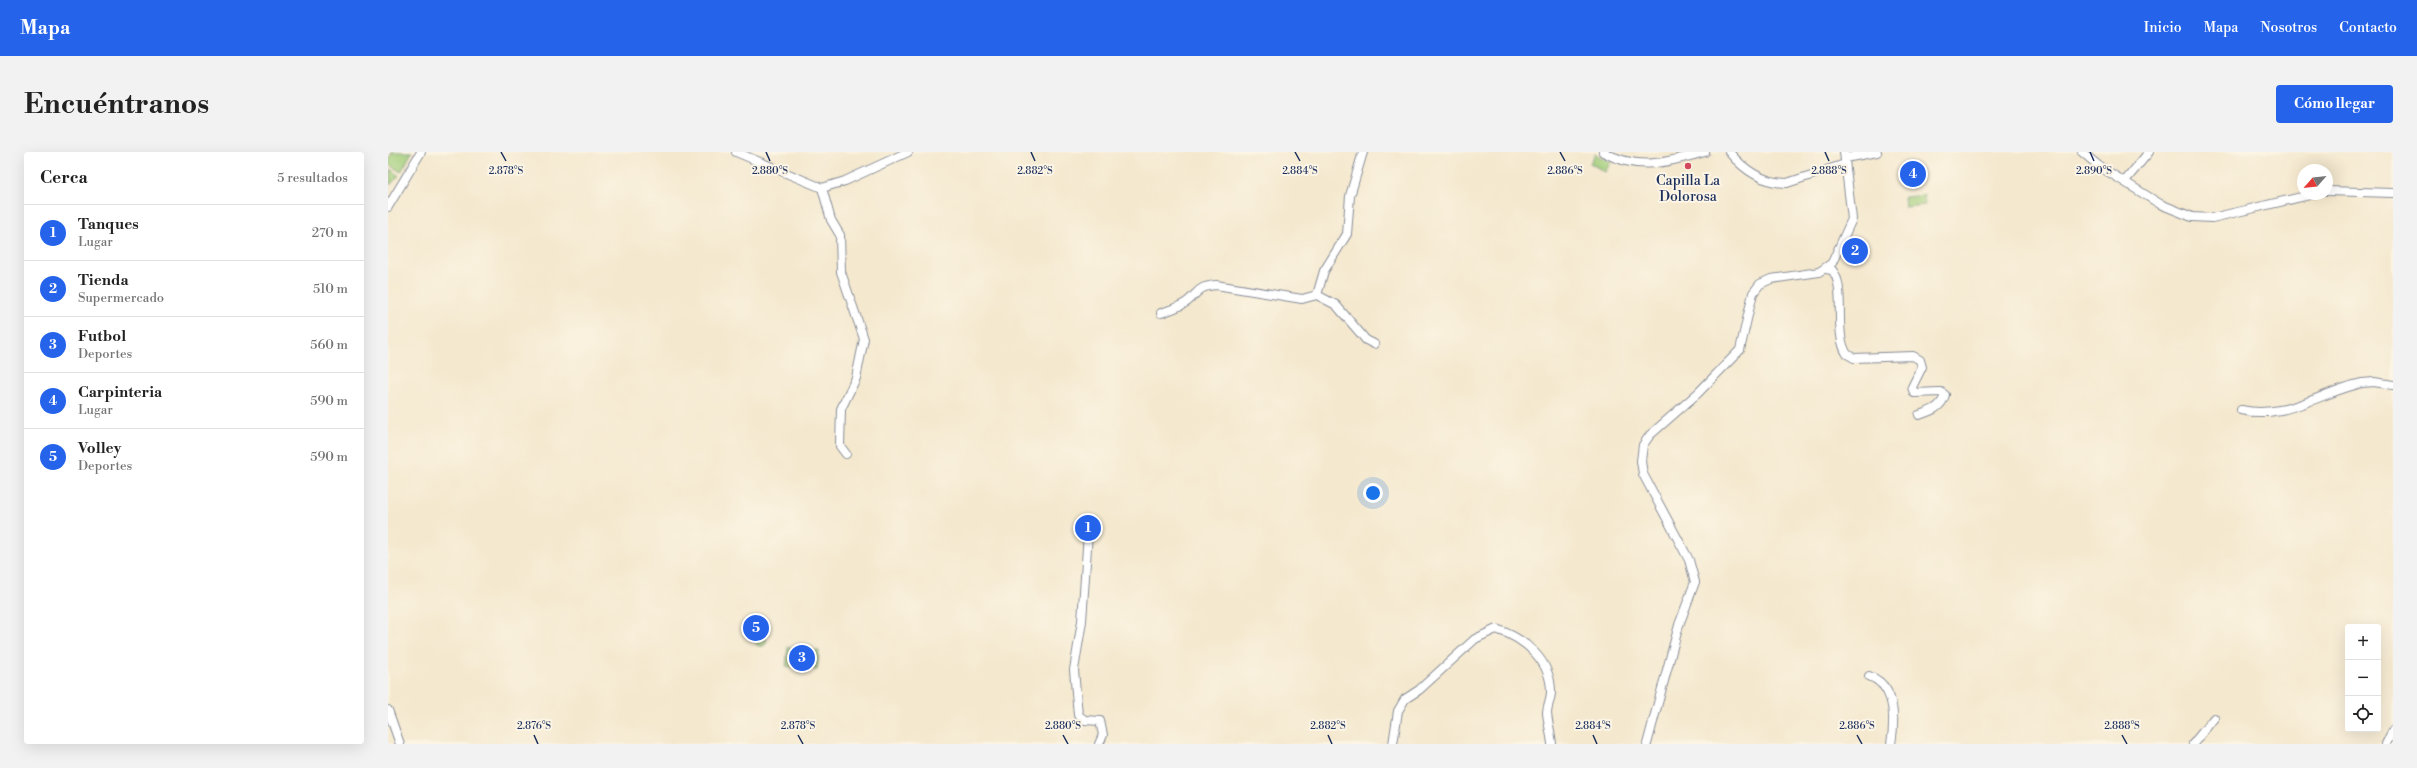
<!DOCTYPE html>
<html lang="es">
<meta charset="utf-8">
<style>
body{margin:0;font-family:"Libre Bodoni",serif;background:#f2f2f2;color:#222}
.controls{position:absolute;right:12px;bottom:12px;display:grid;overflow:hidden;border-radius:4px;box-shadow:0 4px 16px #0002}
.controls button{width:36px;height:36px;display:grid;place-items:center;padding:0;border:0;border-bottom:1px solid #e0e0e0;background:#fff;color:#222;font:20px sans-serif}
.compass{position:absolute;left:1909px;top:12px;width:36px;height:36px;border-radius:50%;background:#fff;box-shadow:0 4px 16px #0002;rotate:243deg}
.you{position:absolute;left:985px;top:341px;width:14px;height:14px;margin:-10px;border:3px solid #fff;border-radius:50%;background:#1a73e8;box-shadow:0 0 0 6px #1a73e833}
.badge{display:grid;place-items:center;width:26px;height:26px;border-radius:50%;background:#2563eb;color:#fff;font-size:13px;font-weight:700}
.pin{position:absolute;translate:-50% -50%;border:2px solid #fff;box-shadow:0 1px 4px #0006}
.list{margin:0;padding:0;list-style:none}
h2{display:flex;justify-content:space-between;align-items:center;height:52px;margin:0;padding:0 16px;font-size:17px}
h2 small{font-size:13px;font-weight:400;color:#767676}
.list li{display:grid;grid-template-columns:26px 1fr auto;gap:12px;align-items:center;box-sizing:border-box;height:56px;padding:0 16px;border-top:1px solid #e0e0e0}
.list b{display:block;font-size:15px;white-space:nowrap}
.list p{margin:0;font-size:13px;white-space:nowrap;color:#767676}
.list em{font-size:13px;font-style:normal;color:#767676}
.icon{flex:none;width:22px;height:22px;fill:none;stroke:currentColor;stroke-width:2;stroke-linecap:round;stroke-linejoin:round}
.map{position:relative;flex:none;width:2005px;height:592px;overflow:hidden;border-radius:4px}
header{display:flex;align-items:center;gap:24px;box-sizing:border-box;height:56px;padding:0 20px;background:#2563eb;color:#fff}
header strong{font-size:19px}
nav{display:flex;gap:22px;margin-inline-start:auto;font-size:14px}
.intro{display:flex;align-items:center;justify-content:space-between;box-sizing:border-box;height:96px;padding:0 24px}
h1{margin:0;font-size:28px}
.button{padding:10px 18px;border-radius:4px;background:#2563eb;color:#fff;font-size:14px;font-weight:700}
main{display:flex;gap:24px;padding:0 24px}
aside{flex:1;background:#fff;border-radius:4px;box-shadow:0 4px 16px #0002}
.map>svg:first-child{display:block}
</style>
<header>
<strong>Mapa</strong>
<nav><a>Inicio</a><a>Mapa</a><a>Nosotros</a><a>Contacto</a></nav>
</header>
<div class="intro"><h1>Encuéntranos</h1><a class="button">Cómo llegar</a></div>
<main>
<aside>
<h2>Cerca<small>5 resultados</small></h2>
<ul class="list">
<li><span class="badge">1</span><div><b>Tanques</b><p>Lugar</p></div><em>270 m</em></li>
<li><span class="badge">2</span><div><b>Tienda</b><p>Supermercado</p></div><em>510 m</em></li>
<li><span class="badge">3</span><div><b>Futbol</b><p>Deportes</p></div><em>560 m</em></li>
<li><span class="badge">4</span><div><b>Carpinteria</b><p>Lugar</p></div><em>590 m</em></li>
<li><span class="badge">5</span><div><b>Volley</b><p>Deportes</p></div><em>590 m</em></li>
</ul>
</aside>
<div class="map">
<svg width="2005" height="592" viewBox="0 0 2005 592">
<rect width="100%" height="100%" fill="#fcf5e5"/>
<filter id="ink" filterUnits="userSpaceOnUse"><feTurbulence type="fractalNoise" baseFrequency=".025" numOctaves="2"/><feDisplacementMap in="SourceGraphic" scale="8" xChannelSelector="R" yChannelSelector="G"/><feConvolveMatrix kernelMatrix="1 2 1 2 8 2 1 2 1" color-interpolation-filters="sRGB"/></filter>
<filter id="wash" filterUnits="userSpaceOnUse"><feTurbulence type="fractalNoise" baseFrequency=".012" numOctaves="4" result="noise"/><feDisplacementMap in="SourceGraphic" scale="16" xChannelSelector="R" yChannelSelector="G"/><feGaussianBlur stdDeviation="0.9" result="paint"/><feColorMatrix in="noise" values="0 0 0 0 0 0 0 0 0 0 0 0 0 0 0 0 0 1.4 0 .05"/><feComposite in="paint" operator="in"/></filter>
<g filter="url(#wash)">
<rect width="100%" height="100%" fill="#f4e8ce"/>
<!-- green -->
<g fill="#a2ce7a" stroke="#5e7e6c">
<polygon points="4,0 24,0 13,20 0,12"/>
<polygon points="1207,2 1223,10 1217,20 1202,11"/>
<polygon points="2,17 11,24 2,33"/>
<polygon points="1536,43 1537,53 1517,55 1516,45"/>
<polygon points="377,468 380,479 360,484 357,473"/>
<circle cx="373" cy="489" r="5.5"/>
<polygon points="400,495 431,499 429,518 398,514"/>
</g>
</g>
<g filter="url(#ink)">
<g fill="none" stroke-linecap="round" stroke-linejoin="round">
<defs>
<g id="minor">
<polyline points="348,0 434,36 457,29 520,0"/>
<path d="M1215 0C1252 20 1278 10 1317 0"/>
<path d="M1341 0C1356 18 1375 31 1399 31L1457 12"/>
<polyline points="1694,0 1711,14 1772,52 1804,65 1824,66 1926,42"/>
<polyline points="1457,6 1489,0"/>
<polyline points="1737,29 1761,0"/>
<polyline points="434,36 443,68 452,83 453,120 476,187 468,226 453,257 452,294 458,302"/>
<polyline points="1939,39 2005,41"/>
<polyline points="0,55 33,0"/>
<path d="M1438 117 1444 118C1459 134 1445 182 1459 202L1466 206 1525 204 1532 208 1534 215 1524 235 1526 241 1553 240 1557 243C1553 256 1543 259 1531 263"/>
<polyline points="929,143 948,153 978,188 986,192"/>
<path d="M773 161C781 158 793 155 800 149 812 139 809 135 828 133L914 147 929 143 936 119 959 82 962 44 975 0"/>
<path d="M1853 258C1898 268 1933 240 1974 231L1986 230 2005 233"/>
<polyline points="700,381 694,469 686,518 690,563 697,568 712,569 715,583 711,592"/>
<path d="M1481 524C1509 534 1507 568 1503 592"/>
<polyline points="0,558 12,592"/>
<path d="M1005 592 1010 559 1017 547 1031 538 1087 487 1108 477C1136 486 1163 508 1163 540 1163 547 1159 554 1159 561 1160 571 1163 582 1164 592"/>
<polyline points="1259,592 1291,473 1307,430 1301,408 1255,322 1253,309 1255,293 1262,283 1310,241 1352,198 1365,141 1372,132 1383,127 1431,120 1444,111 1464,67 1456,0"/>
<polyline points="1805,592 1826,566"/>
<polyline points="1998,592 2005,578"/>
</g>
</defs>
<!-- minor casing -->
<use href="#minor" stroke="#888c96" stroke-width="10"/>
<!-- minor -->
<use href="#minor" stroke="#fff" stroke-width="8"/>
</g>
</g>
<!-- ticks -->
<path fill="none" stroke="#1b2f5e" stroke-width="1.5" d="M113 0 118 9M378 0 382 9M643 0 647 9M907 0 912 9M1172 0 1177 9M1437 0 1441 9M1702 0 1706 9M146 583 150 592M410 583 415 592M675 583 680 592M940 583 944 592M1205 583 1209 592M1469 583 1474 592M1734 583 1739 592"/>
<!-- markers -->
<circle fill="#d1495b" stroke="#fcf5e5" stroke-width="1.5" cx="1300" cy="14" r="4"/>
<g text-anchor="middle" dominant-baseline="central" stroke-width="4" stroke-linejoin="round" paint-order="stroke">
<!-- poi labels -->
<g font-size="14" fill="#1b2f5e" stroke="#fcf5e5">
<text x="1300" y="29">Capilla La<tspan x="1300" dy="16">Dolorosa</tspan></text>
</g>
</g>
<g font-size="10" text-anchor="middle" fill="#1b2f5e" stroke="#fcf5e5" stroke-width="4" stroke-linejoin="round" paint-order="stroke">
<text x="118" y="22">2.878°S</text>
<text x="382" y="22">2.880°S</text>
<text x="647" y="22">2.882°S</text>
<text x="912" y="22">2.884°S</text>
<text x="1177" y="22">2.886°S</text>
<text x="1441" y="22">2.888°S</text>
<text x="1706" y="22">2.890°S</text>
<text x="146" y="577">2.876°S</text>
<text x="410" y="577">2.878°S</text>
<text x="675" y="577">2.880°S</text>
<text x="940" y="577">2.882°S</text>
<text x="1205" y="577">2.884°S</text>
<text x="1469" y="577">2.886°S</text>
<text x="1734" y="577">2.888°S</text>
</g>
</svg>
<div class="controls">
<button>+</button>
<button>−</button>
<button><svg class="icon" aria-label="locate" viewBox="0 0 24 24"><circle cx="12" cy="12" r="6"/><path d="M12 2v4M12 18v4M2 12h4M18 12h4"/></svg></button>
</div>
<svg class="compass" viewBox="-18 -18 36 36"><path d="M0-13l5 13h-10z" fill="#e53935"/><path d="M0 13l5-13h-10z" fill="#767676"/></svg>
<div class="you"></div>
<div class="pin badge" style="left:700px;top:376px">1</div>
<div class="pin badge" style="left:1467px;top:99px">2</div>
<div class="pin badge" style="left:414px;top:506px">3</div>
<div class="pin badge" style="left:1525px;top:22px">4</div>
<div class="pin badge" style="left:368px;top:476px">5</div>
</div>
</main>
